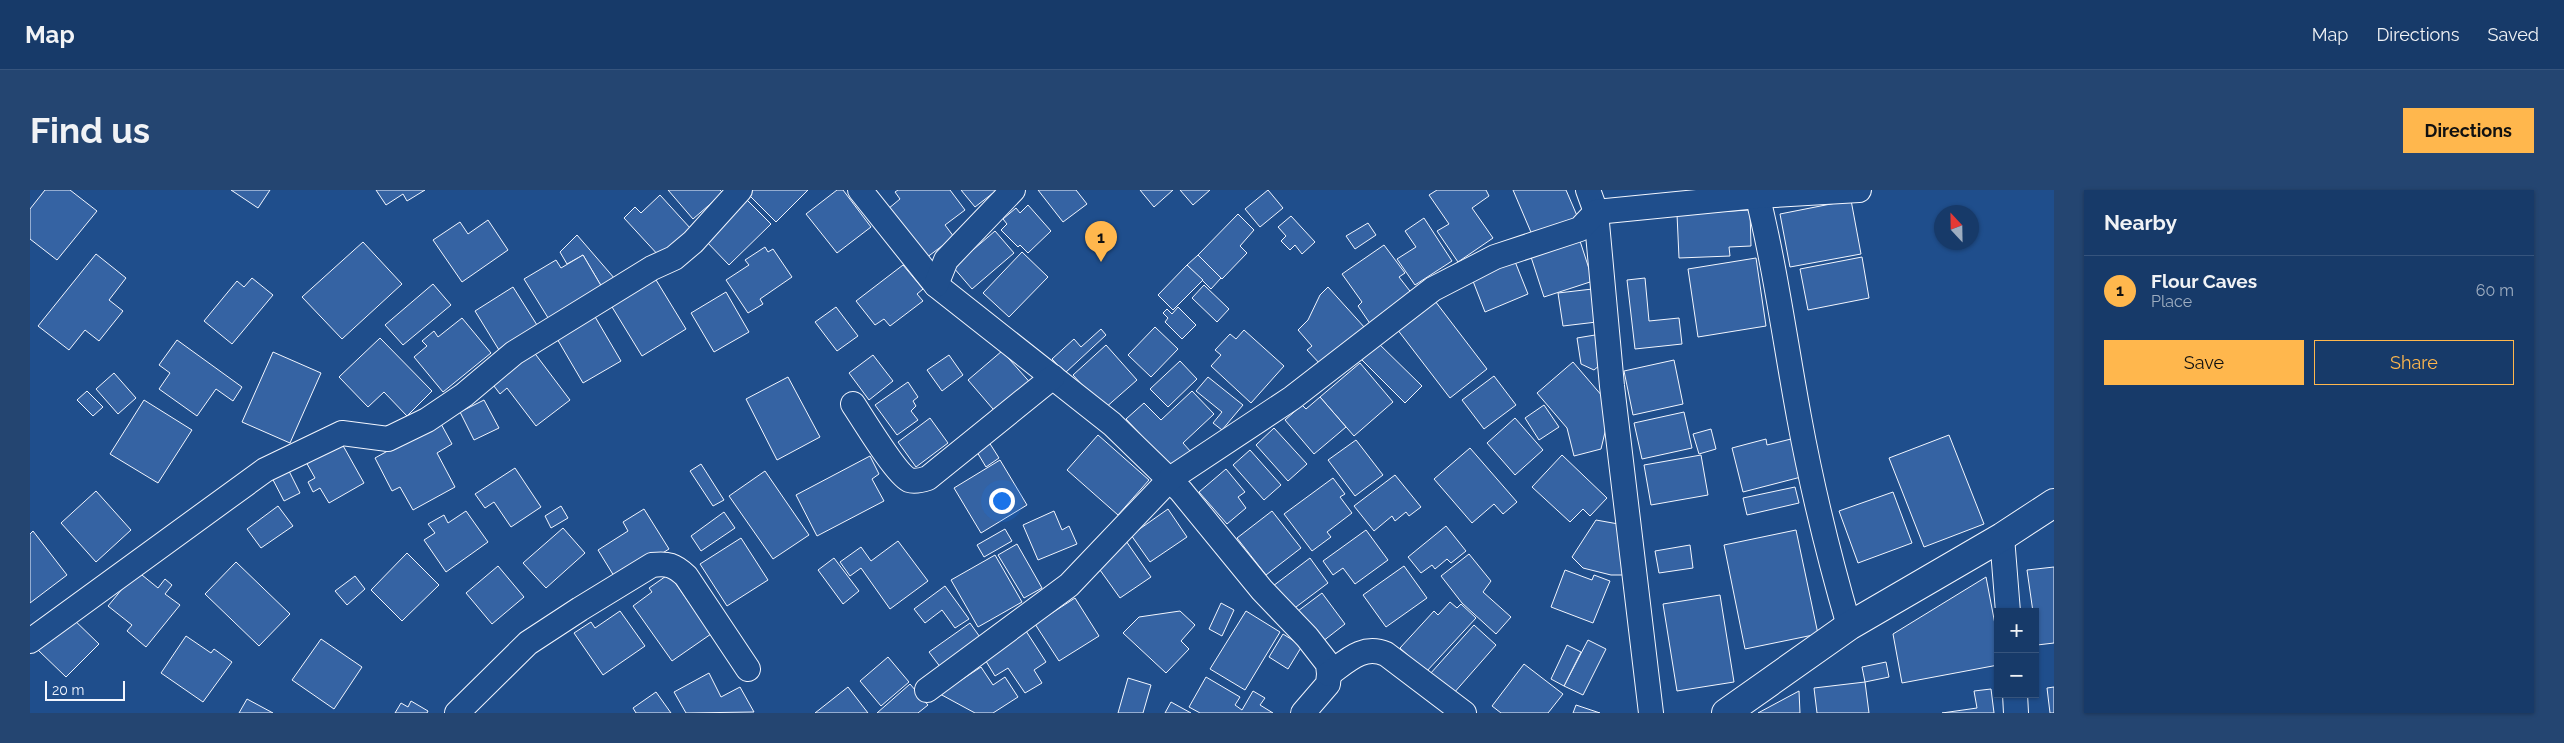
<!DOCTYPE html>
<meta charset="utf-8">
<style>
body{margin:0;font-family:Raleway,sans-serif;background:#244571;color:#f1f3f6}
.controls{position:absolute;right:15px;bottom:15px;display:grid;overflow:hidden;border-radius:0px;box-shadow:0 1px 4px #0004}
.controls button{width:45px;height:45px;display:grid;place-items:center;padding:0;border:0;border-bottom:1px solid #36547d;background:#173a69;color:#f1f3f6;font:25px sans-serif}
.compass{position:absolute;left:1904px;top:15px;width:45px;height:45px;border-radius:50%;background:#173a69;box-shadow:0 1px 4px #0004;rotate:338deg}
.scale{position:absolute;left:15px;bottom:12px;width:80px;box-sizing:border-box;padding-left:5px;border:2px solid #f2f6ff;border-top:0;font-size:14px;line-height:18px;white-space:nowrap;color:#f2f6ff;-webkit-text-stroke:4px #1f4e8c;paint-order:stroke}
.you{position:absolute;left:971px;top:310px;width:18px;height:18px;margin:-12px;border:4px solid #fff;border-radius:50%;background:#1a73e8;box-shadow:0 0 0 8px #1a73e833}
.badge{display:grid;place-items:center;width:32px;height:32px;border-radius:50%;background:#ffb74d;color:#111;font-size:16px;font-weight:700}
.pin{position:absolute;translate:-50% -41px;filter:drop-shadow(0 1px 2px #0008)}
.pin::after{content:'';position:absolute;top:26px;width:18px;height:15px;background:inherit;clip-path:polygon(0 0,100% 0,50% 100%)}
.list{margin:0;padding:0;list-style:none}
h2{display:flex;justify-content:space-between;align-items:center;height:65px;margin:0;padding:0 20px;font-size:21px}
h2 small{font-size:16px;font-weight:400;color:#9eadc0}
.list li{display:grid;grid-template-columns:32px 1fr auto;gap:15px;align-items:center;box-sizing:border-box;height:70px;padding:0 20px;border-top:1px solid #36547d}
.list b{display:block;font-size:19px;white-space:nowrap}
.list p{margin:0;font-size:16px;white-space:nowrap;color:#9eadc0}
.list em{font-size:16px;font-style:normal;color:#9eadc0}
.actions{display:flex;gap:10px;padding:15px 20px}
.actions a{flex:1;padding:11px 0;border:1px solid #ffb74d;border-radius:0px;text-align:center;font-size:18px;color:#ffb74d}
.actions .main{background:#ffb74d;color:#111}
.map{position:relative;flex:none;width:2024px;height:523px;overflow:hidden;border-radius:0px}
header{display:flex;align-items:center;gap:30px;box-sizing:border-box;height:70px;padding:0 25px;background:#173a69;border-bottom:1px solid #36547d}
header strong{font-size:24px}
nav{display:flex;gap:28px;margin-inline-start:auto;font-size:18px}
.intro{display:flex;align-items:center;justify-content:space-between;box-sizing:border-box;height:120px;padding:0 30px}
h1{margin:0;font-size:35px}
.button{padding:12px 22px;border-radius:0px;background:#ffb74d;color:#111;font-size:18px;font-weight:700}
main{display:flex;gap:30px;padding:0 30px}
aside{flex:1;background:#173a69;border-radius:0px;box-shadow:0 1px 4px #0004}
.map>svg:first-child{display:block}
</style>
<header>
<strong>Map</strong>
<nav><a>Map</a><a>Directions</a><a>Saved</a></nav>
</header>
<div class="intro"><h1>Find us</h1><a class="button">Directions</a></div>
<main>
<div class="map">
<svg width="2024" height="523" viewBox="0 0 2024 523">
<rect width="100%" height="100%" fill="#1f4e8c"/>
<!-- building -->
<g fill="#3563a3" stroke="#f2f6ff">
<polygon points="15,0 40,0 67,21 27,70 0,49 0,19"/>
<polygon points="201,0 240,0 228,18"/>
<polygon points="346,0 395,0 377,11 373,4 356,15"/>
<polygon points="638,0 690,0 693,3 663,29"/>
<polygon points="722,0 778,0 746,32 718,4"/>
<polygon points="807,0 813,0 841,37 807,63 776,24"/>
<polygon points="868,0 920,0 935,20 915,35 924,47 896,68 858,19 870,9 865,2"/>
<polygon points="931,0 967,0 945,17"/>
<polygon points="1008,0 1046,0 1057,14 1033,32"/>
<polygon points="1110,0 1143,0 1124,17"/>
<polygon points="1150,0 1180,0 1163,15"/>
<polygon points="1238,0 1253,18 1230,37 1215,19"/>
<polygon points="1407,0 1456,0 1459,6 1442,18 1463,48 1428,72 1407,41 1419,34 1399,5"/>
<polygon points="1483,0 1536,0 1548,28 1503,47"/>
<polygon points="630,5 661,39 630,67 594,28 605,17 611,23"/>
<polygon points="716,9 741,34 699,75 674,49"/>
<polygon points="1821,10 1831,64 1760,77 1750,24"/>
<polygon points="998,15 1021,41 998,63 990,55 988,57 971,40 977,34 973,29 986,18 990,23"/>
<polygon points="1720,20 1721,56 1699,57 1700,66 1649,68 1647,24"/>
<polygon points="1208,24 1224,40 1210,56 1217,63 1192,89 1168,65"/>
<polygon points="1261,26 1285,52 1272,64 1265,55 1260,60 1251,51 1256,46 1248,37"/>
<polygon points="1394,28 1422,71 1385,95 1367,69 1386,57 1375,41"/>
<polygon points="458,30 478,60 432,92 403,50 430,32 438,44"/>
<polygon points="1338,33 1346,45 1325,59 1316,46"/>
<polygon points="965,41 984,63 942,99 923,77"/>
<polygon points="547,45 585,89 573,99 553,65 537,74 530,62"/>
<polygon points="1550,51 1563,91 1514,107 1501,67"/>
<polygon points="333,52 372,94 312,149 272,107"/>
<polygon points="1354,55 1375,83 1369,87 1383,105 1341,135 1328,116 1332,112 1312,84"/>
<polygon points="735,57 738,62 743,59 762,87 730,109 733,114 718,123 696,90 719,75 715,70"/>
<polygon points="992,62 1018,87 979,127 953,103"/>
<polygon points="66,64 96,88 79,110 93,121 69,151 55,140 39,160 8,136"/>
<polygon points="553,65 573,99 520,131 494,89 526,70 531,78"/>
<polygon points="1168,65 1191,88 1181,99 1157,75"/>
<polygon points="1832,67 1839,108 1778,120 1770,79"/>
<polygon points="1726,68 1736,136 1668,147 1658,79"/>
<polygon points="1484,69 1498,104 1455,122 1441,86"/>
<polygon points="873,75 893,99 887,104 893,111 860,136 854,129 845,135 826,111"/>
<polygon points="1157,75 1173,90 1143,120 1128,105"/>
<polygon points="623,85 656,139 612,166 579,112"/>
<polygon points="222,88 243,105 202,154 174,131 207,91 214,97"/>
<polygon points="1615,88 1619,131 1649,128 1652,154 1605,159 1597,90"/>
<polygon points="403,94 421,115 373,155 355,135"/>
<polygon points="1174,95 1199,119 1187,132 1162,108"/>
<polygon points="483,97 507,135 469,160 445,121"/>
<polygon points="1298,97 1335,138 1292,176 1277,160 1282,156 1268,140 1278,130 1290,105"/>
<polygon points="1571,98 1575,131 1533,136 1528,103"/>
<polygon points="696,102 719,142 684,162 661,123"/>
<polygon points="1405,111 1457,179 1420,208 1367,139"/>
<polygon points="806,117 828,146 807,161 785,132"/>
<polygon points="1148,117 1166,135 1152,149 1135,132 1138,128 1133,123 1137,119 1142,124"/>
<polygon points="564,125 591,171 553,193 526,147"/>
<polygon points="432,128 461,163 413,202 384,167 397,156 392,151 404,141 408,147"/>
<polygon points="1125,137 1148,159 1121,187 1098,165"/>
<polygon points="1071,139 1076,145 1035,183 1022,169 1044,149 1051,157"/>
<polygon points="1214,140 1254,176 1221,213 1181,176 1191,165 1185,160 1200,144 1206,149"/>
<polygon points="1571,144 1576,170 1564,180 1551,174 1547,148"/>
<polygon points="350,148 402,201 377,226 354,202 338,217 309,187"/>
<polygon points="147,150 212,197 203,211 186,199 167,226 129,199 140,183 129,175"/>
<polygon points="1345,150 1392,196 1375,213 1329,167"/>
<polygon points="1076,155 1107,190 1074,219 1043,185"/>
<polygon points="503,161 540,210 506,236 477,198 470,204 461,192"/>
<polygon points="972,161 1004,197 969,226 938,190"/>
<polygon points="243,162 291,183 260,253 212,232"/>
<polygon points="843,165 863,191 839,210 819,183"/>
<polygon points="919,165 933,185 912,201 897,180"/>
<polygon points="1644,170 1653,214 1603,225 1594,181"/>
<polygon points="1150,171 1167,189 1138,217 1120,199"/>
<polygon points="1543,172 1573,207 1576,238 1571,259 1544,266 1537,238 1507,203"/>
<polygon points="1330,173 1363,212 1324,246 1290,207"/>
<polygon points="84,183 106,208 88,224 66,199"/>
<polygon points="1464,186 1486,215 1454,239 1432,210"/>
<polygon points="758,187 790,247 747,270 716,209"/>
<polygon points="1178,187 1213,215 1192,240 1183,233 1192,222 1166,201"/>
<polygon points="878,192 888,207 883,211 886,216 881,221 888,230 867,245 845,215"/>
<polygon points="57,201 73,217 63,226 47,210"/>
<polygon points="1162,201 1184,224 1153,253 1161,262 1143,279 1096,229 1114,213 1131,230"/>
<polygon points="1290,207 1316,237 1284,264 1255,230 1272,215 1276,219"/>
<polygon points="114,210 162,240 128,293 80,264"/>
<polygon points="454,210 469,238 444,250 430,222"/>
<polygon points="1514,215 1529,237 1509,250 1495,228"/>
<polygon points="1654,222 1662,258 1612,269 1604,233"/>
<polygon points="900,228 918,253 886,277 868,252"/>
<polygon points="1485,228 1513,260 1485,285 1457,253"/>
<polygon points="410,232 422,254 407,263 425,297 383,320 370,297 362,301 345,268"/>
<polygon points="1244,238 1277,274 1258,291 1226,255"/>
<polygon points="1681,239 1686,259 1669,264 1663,244"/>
<polygon points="1068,245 1119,290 1088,325 1037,280"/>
<polygon points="1919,245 1954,334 1894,357 1859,268"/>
<polygon points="957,249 969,268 956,277 944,257"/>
<polygon points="1736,249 1737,255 1761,249 1771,287 1713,302 1702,258"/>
<polygon points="1326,250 1353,285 1325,306 1298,270"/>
<polygon points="311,252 334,293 299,313 290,298 283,302 278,292 285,288 276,272"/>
<polygon points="1440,258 1487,312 1473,324 1464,314 1442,333 1404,289"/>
<polygon points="1220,260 1251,295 1234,310 1203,275"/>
<polygon points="1532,265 1577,308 1560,326 1553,319 1540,332 1502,297"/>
<polygon points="1671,265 1678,305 1621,315 1614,275"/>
<polygon points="840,266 849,284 842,289 854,311 787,346 766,305"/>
<polygon points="970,270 997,315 951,343 924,298"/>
<polygon points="671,274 694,310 683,316 660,281"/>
<polygon points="257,277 270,303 254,311 241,286"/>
<polygon points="485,278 511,317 481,337 464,312 455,318 445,304"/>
<polygon points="1196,279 1215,302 1208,307 1216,318 1197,334 1169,302"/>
<polygon points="735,281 779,345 743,369 699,306"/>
<polygon points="1365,285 1391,317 1379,326 1376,322 1365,331 1362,326 1344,341 1324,316"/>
<polygon points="1303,288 1315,304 1310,307 1322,323 1297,342 1301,347 1282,361 1254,324"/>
<polygon points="1765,297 1769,313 1717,325 1713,308"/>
<polygon points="66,301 101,340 66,372 31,333"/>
<polygon points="1863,302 1882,353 1828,373 1809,321"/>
<polygon points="248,316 263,336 231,358 217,339"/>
<polygon points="531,316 538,328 521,338 515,326"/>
<polygon points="614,319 639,359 587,391 568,360 598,341 593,332"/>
<polygon points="1138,319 1157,347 1120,372 1101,345"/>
<polygon points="436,321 458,352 416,382 394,350 405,343 398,334 414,325 418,333"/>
<polygon points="1024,321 1032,340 1039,336 1047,354 1008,370 993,335"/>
<polygon points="1242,321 1271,358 1236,385 1207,348"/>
<polygon points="694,322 705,338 671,361 661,346"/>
<polygon points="1566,330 1594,335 1598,385 1581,385 1553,378 1542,367"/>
<polygon points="1416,336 1436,361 1421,373 1417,369 1405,379 1402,375 1391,383 1378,367"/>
<polygon points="533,338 555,363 516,398 493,373"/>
<polygon points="975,339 982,351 954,367 947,355"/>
<polygon points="1336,340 1358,370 1325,394 1313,378 1303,385 1293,371"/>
<polygon points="1766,340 1788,444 1715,459 1694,355"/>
<polygon points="3,341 37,385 0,413 0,344"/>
<polygon points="711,348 738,390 697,416 670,374"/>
<polygon points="868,351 898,391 860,419 831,378 820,386 810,372 831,357 841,371"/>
<polygon points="1096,351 1121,387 1090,408 1065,373"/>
<polygon points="987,354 1012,398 994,408 968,365"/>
<polygon points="1660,355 1663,378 1629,383 1625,361"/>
<polygon points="377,363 409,395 372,431 341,400"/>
<polygon points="1439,364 1461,391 1453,402 1481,427 1466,444 1432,413 1411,386"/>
<polygon points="965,365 992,412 948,437 921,390"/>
<polygon points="804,368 829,401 813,414 788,380"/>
<polygon points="1280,368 1298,393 1262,420 1243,396"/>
<polygon points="206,372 260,424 229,456 175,404"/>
<polygon points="468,376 494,407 462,434 436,403"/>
<polygon points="1374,376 1397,408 1356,437 1333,405"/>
<polygon points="2024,377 2024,453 2007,455 2005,422 2003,422 1997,380"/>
<polygon points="1535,380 1562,390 1564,385 1580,391 1563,433 1521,417"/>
<polygon points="107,381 128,398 135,389 142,395 135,404 150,415 116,457 97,441 102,435 78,416"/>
<polygon points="639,384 681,444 642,471 603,416 622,402 619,398"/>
<polygon points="325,386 335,399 317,415 305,401"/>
<polygon points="1956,387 1968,450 1968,475 1872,493 1863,444"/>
<polygon points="915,396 939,429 925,438 912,420 895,433 884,419"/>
<polygon points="1292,403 1315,434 1288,455 1264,424"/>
<polygon points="1690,405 1704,492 1647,501 1633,414"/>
<polygon points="1045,408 1069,446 1029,471 1005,434"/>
<polygon points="1420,412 1427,418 1431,414 1446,428 1396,482 1370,458 1404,421 1408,425"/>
<polygon points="1191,413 1204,420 1192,446 1179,439"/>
<polygon points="590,421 615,456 573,485 544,443 561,432 565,438"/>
<polygon points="1150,421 1165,435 1151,451 1159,459 1136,483 1093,443 1109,427"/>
<polygon points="1216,421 1250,442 1215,500 1180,479"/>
<polygon points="39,425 69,454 36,487 7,459"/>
<polygon points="940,433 952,450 911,478 899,462"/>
<polygon points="1444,435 1466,455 1423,504 1400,484"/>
<polygon points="996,441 1016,472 1004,480 1012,493 995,503 978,478 965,486 954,468"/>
<polygon points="1253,444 1272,456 1258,479 1239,467"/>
<polygon points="156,446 181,463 184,459 202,472 173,512 131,483"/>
<polygon points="291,449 332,477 304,519 262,490"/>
<polygon points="1558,450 1576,459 1553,505 1534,496"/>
<polygon points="1537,455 1551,462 1534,496 1521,489"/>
<polygon points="858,467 879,492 851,516 830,491"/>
<polygon points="1856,472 1859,487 1835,492 1832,477"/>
<polygon points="1494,474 1533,504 1518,523 1471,523 1462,516"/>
<polygon points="951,477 963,495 975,487 988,507 963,523 945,523 910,504"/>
<polygon points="679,483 691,507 710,497 724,522 656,523 644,502"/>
<polygon points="1176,487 1210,507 1205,515 1212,520 1223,501 1235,508 1230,515 1243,523 1170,523 1159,517"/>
<polygon points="1098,488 1121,495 1113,523 1088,523"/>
<polygon points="1835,492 1839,523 1787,523 1784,498"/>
<polygon points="880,494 898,515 888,523 847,523"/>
<polygon points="818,497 838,523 785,523"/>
<polygon points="2024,497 2024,523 2020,523 2017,498"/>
<polygon points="1961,499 1964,523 1912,523 1947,518 1944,501"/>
<polygon points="1769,501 1770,523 1728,523"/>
<polygon points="626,502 641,523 606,523 603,518"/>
<polygon points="217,509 243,523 209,523"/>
<polygon points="381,511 398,521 397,523 365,523 371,513 378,517"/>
<polygon points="1141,512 1161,523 1135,523"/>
<polygon points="1546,515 1570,523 1543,523"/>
</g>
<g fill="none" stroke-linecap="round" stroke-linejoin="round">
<defs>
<g id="minor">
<polyline points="830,0 906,95 1082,234 1151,301 1232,400 1277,447 1298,474 1299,484 1298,494 1273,523"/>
<polyline points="1558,0 1566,22 1582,196 1621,523"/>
<path d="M1726 0C1745 75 1755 151 1769 227 1782 298 1799 367 1819 436"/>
<polyline points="906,95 916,70 983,0"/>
<path d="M823 214C833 229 866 284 879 290 885 292 892 290 898 288L1023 187"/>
<polyline points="1972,347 1978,422"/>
<polyline points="0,451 235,280 312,243 358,249 397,230 434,205 484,163 622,78 644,68 663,52 710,0"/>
<path d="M1299 484C1317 471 1333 454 1356 464L1434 523"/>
<polyline points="897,500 1039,395 1140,289 1262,208 1403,99 1465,67 1550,39 1566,22 1727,6 1829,0"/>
<polyline points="1985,504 1986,523"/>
<path d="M427 523 498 453 550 419 622 375C638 373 644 375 656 386L718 479"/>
</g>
<polyline id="tertiary" points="1696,523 1819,436 1972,347 2024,313"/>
</defs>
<!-- minor casing -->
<use href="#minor" stroke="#f2f6ff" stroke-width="26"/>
<!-- tertiary casing -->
<use href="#tertiary" stroke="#f2f6ff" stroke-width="30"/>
<!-- minor -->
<use href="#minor" stroke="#1f4e8c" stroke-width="24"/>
<!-- tertiary -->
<use href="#tertiary" stroke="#1f4e8c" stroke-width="28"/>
</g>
</svg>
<div class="controls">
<button>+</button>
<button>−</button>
</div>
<svg class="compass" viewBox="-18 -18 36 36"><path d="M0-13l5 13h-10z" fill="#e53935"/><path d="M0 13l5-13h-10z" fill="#9eadc0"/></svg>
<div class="scale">20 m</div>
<div class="you"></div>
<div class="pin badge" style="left:1071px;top:72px">1</div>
</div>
<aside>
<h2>Nearby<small></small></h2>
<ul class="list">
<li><span class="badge">1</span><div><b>Flour Caves</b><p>Place</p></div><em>60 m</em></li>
</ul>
<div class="actions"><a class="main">Save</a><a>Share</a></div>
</aside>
</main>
